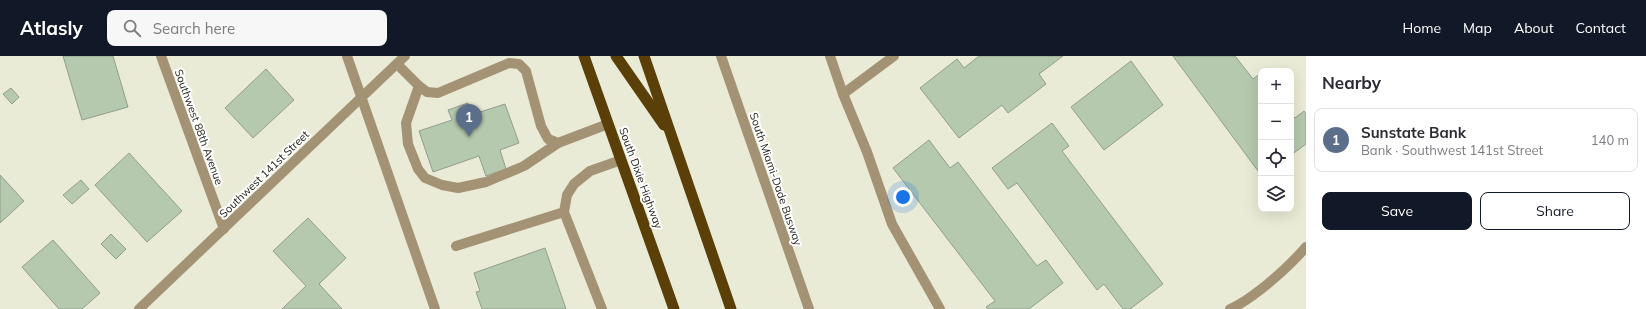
<!DOCTYPE html>
<meta charset="utf-8">
<style>
body{margin:0;font-family:Mulish,sans-serif;background:#f7f7f7;color:#2b2b33}
.controls{position:absolute;right:12px;top:12px;display:grid;overflow:hidden;border-radius:8px;box-shadow:0 4px 16px #0002}
.controls button{width:36px;height:36px;display:grid;place-items:center;padding:0;border:0;border-bottom:1px solid #e1e1e2;background:#fff;color:#2b2b33;font:20px sans-serif}
.you{position:absolute;left:903px;top:141px;width:14px;height:14px;margin:-10px;border:3px solid #fff;border-radius:50%;background:#1a73e8;box-shadow:0 0 0 6px #1a73e833}
.badge{display:grid;place-items:center;width:26px;height:26px;border-radius:50%;background:#111827;color:#fff;font-size:13px;font-weight:700}
.pin{position:absolute;translate:-50% -33px;filter:drop-shadow(0 1px 2px #0008)}
.pin::after{content:'';position:absolute;top:21px;width:14px;height:12px;background:inherit;clip-path:polygon(0 0,100% 0,50% 100%)}
.list{margin:0;padding:0;list-style:none}
h2{display:flex;justify-content:space-between;align-items:center;height:52px;margin:0;padding:0 16px;font-size:17px}
h2 small{font-size:13px;font-weight:400;color:#7c7c81}
.list li{display:grid;grid-template-columns:26px 1fr auto;gap:12px;align-items:center;box-sizing:border-box;height:64px;margin:0 8px 8px;padding:0 8px;border:1px solid #e1e1e2;border-radius:8px}
.list b{display:block;font-size:15px;white-space:nowrap}
.list p{margin:0;font-size:13px;white-space:nowrap;color:#7c7c81}
.list em{font-size:13px;font-style:normal;color:#7c7c81}
.actions{display:flex;gap:8px;padding:12px 16px}
.actions a{flex:1;padding:9px 0;border:1px solid #111827;border-radius:8px;text-align:center;font-size:14px;color:#111827}
.actions .main{background:#111827;color:#fff}
.icon{flex:none;width:22px;height:22px;fill:none;stroke:currentColor;stroke-width:2;stroke-linecap:round;stroke-linejoin:round}
.map{position:relative;flex:none;width:1306px;height:253px;overflow:hidden}
header{display:flex;align-items:center;gap:24px;box-sizing:border-box;height:56px;padding:0 20px;background:#111827;color:#fff}
header strong{font-size:19px}
nav{display:flex;gap:22px;margin-inline-start:auto;font-size:14px}
.search{width:280px;height:36px;background:#f7f7f7;display:flex;align-items:center;gap:10px;box-sizing:border-box;padding:0 14px;border-radius:8px;color:#7c7c81;font-size:15px}
main{display:flex}
aside{flex:1;background:#fff}
.map>svg:first-child{display:block}
</style>
<header>
<strong>Atlasly</strong>
<div class="search"><svg class="icon" aria-label="search" viewBox="0 0 24 24"><circle cx="10" cy="10" r="6"/><path d="M15 15l6 6"/></svg>Search here</div>
<nav><a>Home</a><a>Map</a><a>About</a><a>Contact</a></nav>
</header>
<main>
<div class="map">
<svg width="1306" height="253" viewBox="0 0 1306 253">
<rect width="100%" height="100%" fill="#eaebd6"/>
<!-- building -->
<g fill="#b5c9ae" stroke="#919d8d">
<polygon points="63,0 113,0 128,51 82,64"/>
<polygon points="979,0 1063,0 1039,18 1046,28 1008,57 1002,49 959,82 920,32 957,3 964,12"/>
<polygon points="1173,0 1235,0 1253,23 1261,17 1261,119"/>
<polygon points="1131,5 1163,49 1104,94 1071,51"/>
<polygon points="266,13 294,44 253,82 225,52"/>
<polygon points="11,32 19,41 12,48 3,38"/>
<polygon points="468,47 471,59 505,48 519,87 500,94 506,113 486,120 479,100 433,116 419,75 452,64 448,54"/>
<polygon points="1304,55 1306,58 1306,88 1291,99 1291,57 1295,62"/>
<polygon points="1052,67 1069,90 1062,95 1163,228 1130,253 1123,253 1104,228 1097,234 1017,127 1008,133 992,112"/>
<polygon points="929,84 950,112 958,106 1037,210 1046,204 1063,227 1029,253 988,253 986,251 995,245 893,112"/>
<polygon points="129,97 182,155 147,186 95,129"/>
<polygon points="0,119 24,145 0,167"/>
<polygon points="81,124 89,133 72,148 63,139"/>
<polygon points="308,162 346,202 319,228 342,253 282,253 306,230 273,195"/>
<polygon points="111,178 126,193 116,203 101,188"/>
<polygon points="53,184 100,237 82,253 59,253 22,211"/>
<polygon points="545,192 566,253 482,253 476,236 480,235 474,217"/>
</g>
<g fill="none" stroke-linecap="round" stroke-linejoin="round">
<!-- service -->
<g stroke="#a49275" stroke-width="10">
<polyline points="721,0 809,253"/>
<polyline points="397,8 419,30 427,36 438,37 509,7 519,8 526,15 541,70 548,83 558,87 608,68"/>
<polyline points="419,30 406,67 408,88 418,113 425,122 442,129 458,132 486,126 524,110 558,87"/>
<polyline points="843,38 894,0"/>
<polyline points="456,190 564,156"/>
<polyline points="602,253 564,156 567,139 574,128 590,115 621,104"/>
</g>
<!-- minor -->
<g stroke="#a49275" stroke-width="10">
<polyline points="161,0 224,173"/>
<polyline points="347,0 435,253"/>
<polyline points="830,0 843,38 867,96 892,168 940,253"/>
<polyline points="139,253 405,0"/>
<path d="M1230 253C1253 243 1289 211 1306 191"/>
</g>
<!-- trunk -->
<g stroke="#5a4008" stroke-width="11">
<polyline points="584,0 674,253"/>
<polyline points="616,0 664,69"/>
<polyline points="644,0 731,253"/>
</g>
</g>
<g text-anchor="middle" dominant-baseline="central" stroke-width="4" stroke-linejoin="round" paint-order="stroke">
<!-- street labels -->
<g font-size="11" fill="#1e1e16" stroke="#fff">
<text transform="translate(199 71) rotate(70)">Southwest 88th Avenue</text>
<text transform="translate(264 118) rotate(-44)">Southwest 141st Street</text>
<text transform="translate(641 122) rotate(70)">South Dixie Highway</text>
<text transform="translate(776 123) rotate(71)">South Miami-Dade Busway</text>
</g>
</g>
</svg>
<div class="controls">
<button>+</button>
<button>−</button>
<button><svg class="icon" aria-label="locate" viewBox="0 0 24 24"><circle cx="12" cy="12" r="6"/><path d="M12 2v4M12 18v4M2 12h4M18 12h4"/></svg></button>
<button><svg class="icon" aria-label="layers" viewBox="0 0 24 24"><path d="M12 4l9 5-9 5-9-5zM3 14l9 5 9-5"/></svg></button>
</div>
<div class="you"></div>
<div class="pin badge" style="left:469px;top:81px;background:#5c6f8a">1</div>
</div>
<aside>
<h2>Nearby<small></small></h2>
<ul class="list">
<li><span class="badge" style="background:#5c6f8a">1</span><div><b>Sunstate Bank</b><p>Bank · Southwest 141st Street</p></div><em>140 m</em></li>
</ul>
<div class="actions"><a class="main">Save</a><a>Share</a></div>
</aside>
</main>
